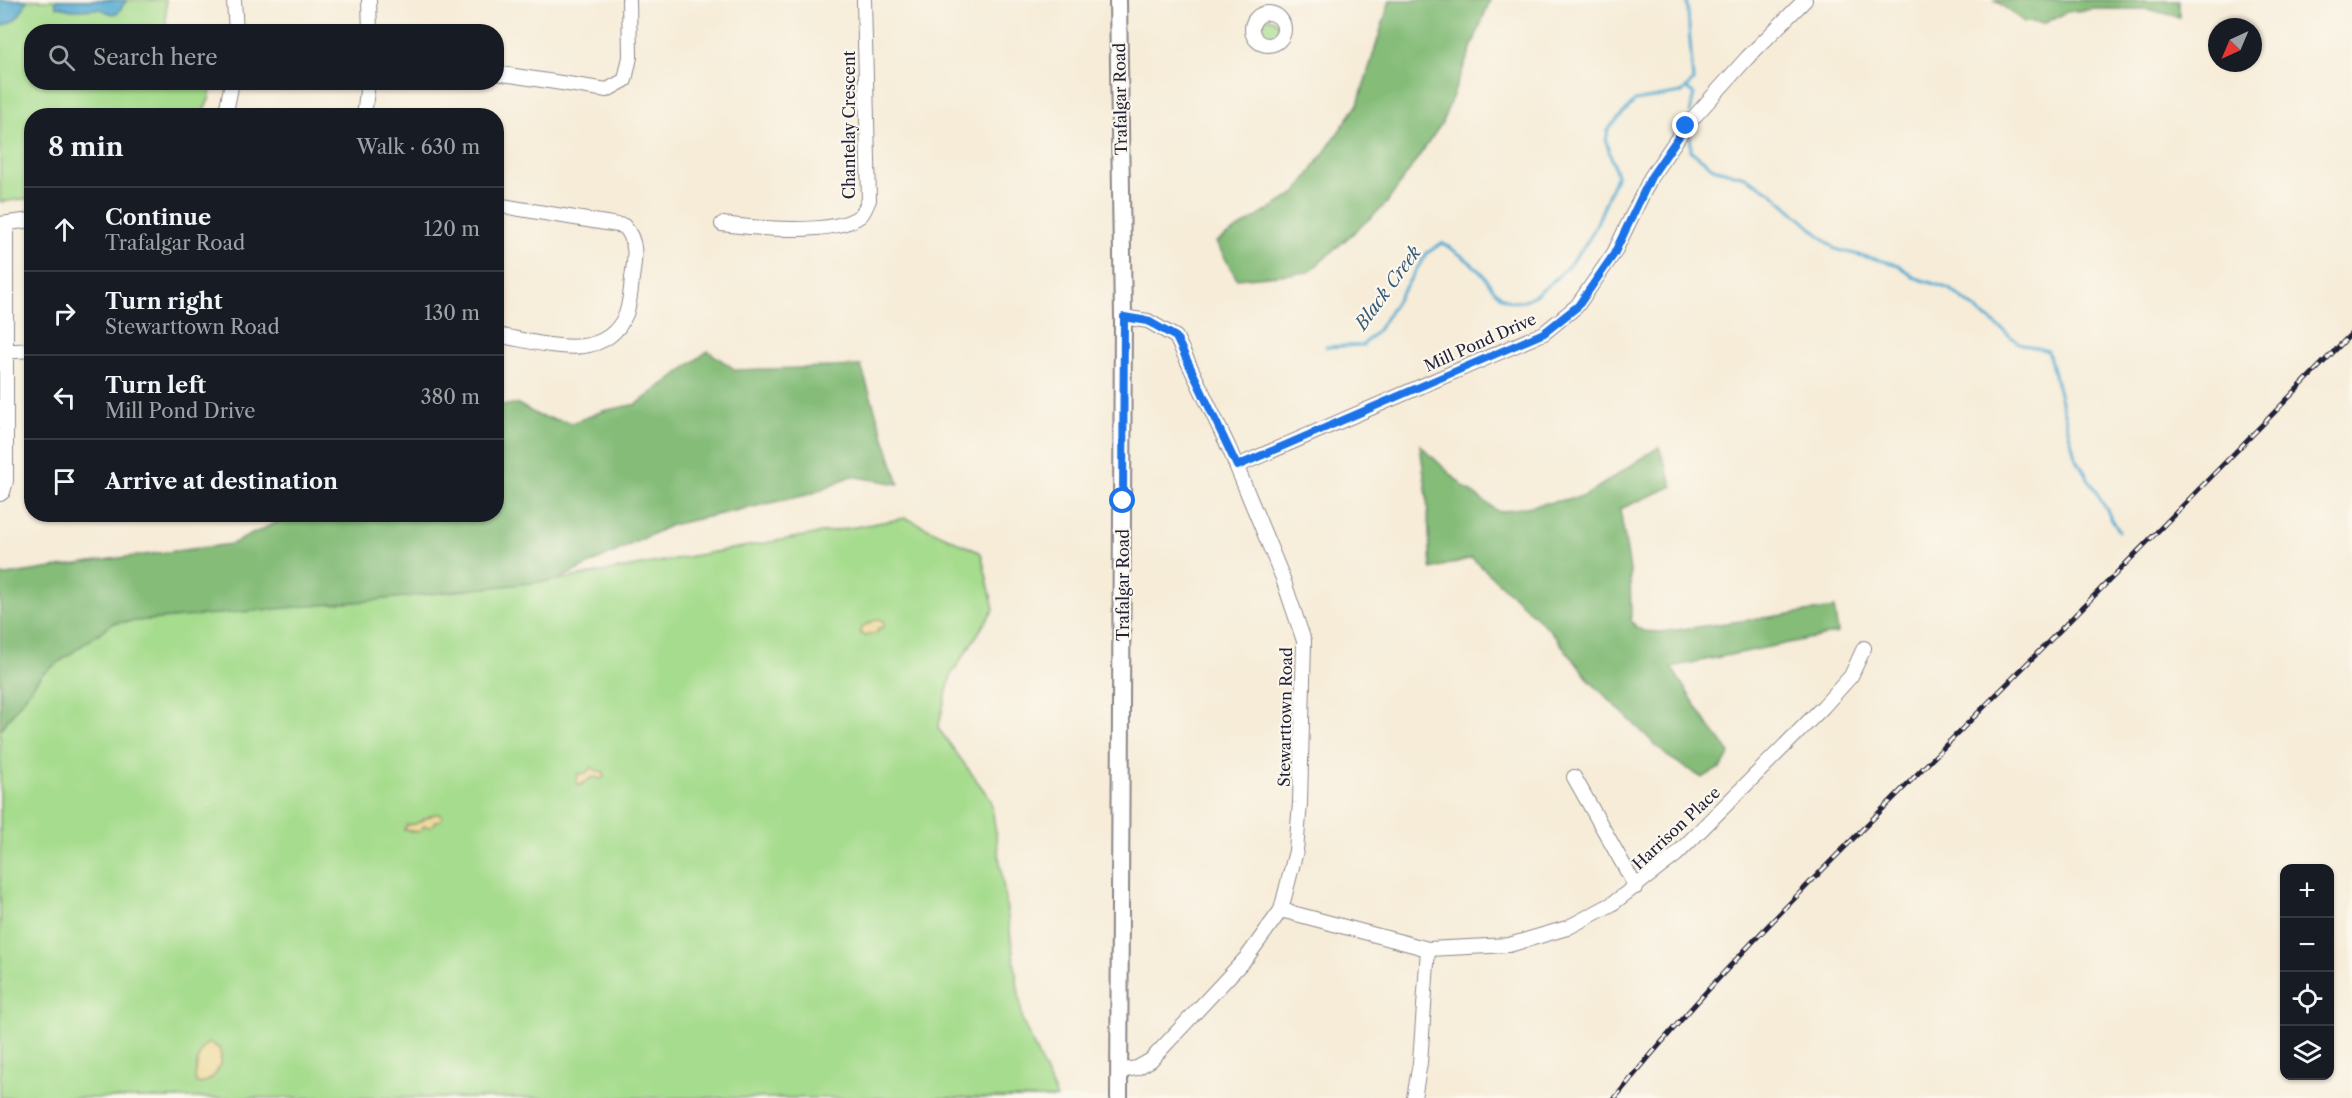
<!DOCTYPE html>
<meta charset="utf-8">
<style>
body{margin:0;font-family:"Libre Caslon Text",serif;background:#20242c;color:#f1f3f6}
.controls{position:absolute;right:18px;bottom:18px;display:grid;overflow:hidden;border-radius:12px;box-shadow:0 2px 4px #0004}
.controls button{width:54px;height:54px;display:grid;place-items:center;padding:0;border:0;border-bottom:2px solid #363941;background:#171b24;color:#f1f3f6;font:30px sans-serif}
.compass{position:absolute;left:2208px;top:18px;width:54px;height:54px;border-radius:50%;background:#171b24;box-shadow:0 2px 4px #0004;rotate:224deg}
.stop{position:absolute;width:18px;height:18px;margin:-14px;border:4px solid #1a73e8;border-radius:50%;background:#fff}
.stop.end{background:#1a73e8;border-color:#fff;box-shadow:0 2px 6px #0008}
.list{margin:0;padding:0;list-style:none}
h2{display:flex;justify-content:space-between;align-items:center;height:78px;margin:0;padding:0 24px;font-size:26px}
h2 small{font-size:20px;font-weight:400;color:#9ea1a6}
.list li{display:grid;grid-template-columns:39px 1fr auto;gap:18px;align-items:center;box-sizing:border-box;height:84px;padding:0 24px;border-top:2px solid #363941}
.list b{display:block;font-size:22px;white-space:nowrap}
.list p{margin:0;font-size:20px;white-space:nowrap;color:#9ea1a6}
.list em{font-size:20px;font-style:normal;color:#9ea1a6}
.icon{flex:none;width:33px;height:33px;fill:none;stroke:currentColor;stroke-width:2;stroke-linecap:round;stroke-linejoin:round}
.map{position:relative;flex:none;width:2352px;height:1098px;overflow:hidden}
.search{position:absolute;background:#171b24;box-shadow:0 2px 4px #0004;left:24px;top:24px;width:480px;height:66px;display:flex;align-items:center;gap:15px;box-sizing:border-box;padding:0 21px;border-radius:24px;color:#9ea1a6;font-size:22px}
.panel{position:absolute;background:#171b24;box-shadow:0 2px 4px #0004;left:24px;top:108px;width:480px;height:414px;border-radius:24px}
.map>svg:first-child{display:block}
</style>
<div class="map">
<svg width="2352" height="1098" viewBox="0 0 2352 1098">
<rect width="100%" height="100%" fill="#fbf7ec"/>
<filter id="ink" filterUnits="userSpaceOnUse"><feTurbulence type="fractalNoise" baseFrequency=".0167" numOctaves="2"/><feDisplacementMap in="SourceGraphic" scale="12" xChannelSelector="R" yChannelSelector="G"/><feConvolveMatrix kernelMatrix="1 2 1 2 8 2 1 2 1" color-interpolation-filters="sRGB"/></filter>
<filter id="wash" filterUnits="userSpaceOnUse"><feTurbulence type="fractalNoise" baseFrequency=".008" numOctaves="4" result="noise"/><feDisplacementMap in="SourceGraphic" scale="24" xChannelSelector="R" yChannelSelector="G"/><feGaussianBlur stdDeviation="1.35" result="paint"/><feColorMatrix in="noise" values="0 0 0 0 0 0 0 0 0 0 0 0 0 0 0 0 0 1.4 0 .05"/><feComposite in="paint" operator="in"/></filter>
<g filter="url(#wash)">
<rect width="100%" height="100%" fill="#f6ecd8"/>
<!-- green -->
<g fill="#a6dc8d" stroke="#647f64" stroke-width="1.5">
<polygon points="0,0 166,0 166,31 32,32 32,82 211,83 210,97 202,115 32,116 31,198 0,202"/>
<circle cx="1268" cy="29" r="11"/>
<polygon points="906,518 981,553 994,609 951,675 938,728 991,800 1023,1022 1057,1098 0,1098 0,730 41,675 113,623 557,580"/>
</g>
<!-- forest -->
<g fill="#84bc78" stroke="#536f5a" stroke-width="1.5">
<polygon points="1390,0 1490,0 1442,123 1386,204 1309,272 1237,279 1216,242 1296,193 1358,104"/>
<polygon points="1995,0 2179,0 2179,17 2147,9 2094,9 2067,12 2045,23 2024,22"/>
<polygon points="708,351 736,370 861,366 899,484 851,476 811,494 671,525 557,580 367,601 113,623 41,675 0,730 0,576 111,559 232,544 283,519 298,515 496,514 497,406 518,404 539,416 572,423 603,411 637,404"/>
<polygon points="1420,445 1463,486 1499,512 1585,496 1659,447 1673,486 1620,509 1630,570 1631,620 1636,627 1643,631 1661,632 1834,608 1838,633 1671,667 1709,726 1730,753 1722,767 1702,778 1667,756 1591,682 1550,630 1472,558 1431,569 1427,496"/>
</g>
<!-- sand -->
<g fill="#eeda9e" stroke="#887e6c" stroke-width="1.5">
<polygon points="877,619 882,620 884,625 882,628 878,628 877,633 865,636 860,633 862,627"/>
<polygon points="592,767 597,771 604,772 604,777 602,779 593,777 579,786 576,781 578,774 586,773"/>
<polygon points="434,814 440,814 442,818 439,821 435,821 431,827 424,826 419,832 404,830 407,825 415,824"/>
<path d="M209 1043 219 1048C225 1063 216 1080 200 1084L196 1082 195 1078C197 1067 198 1046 209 1043Z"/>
</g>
<!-- water -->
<g fill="#54abd1" stroke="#3b6686" stroke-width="1.5">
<path d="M0 0H27C21 15 16 22 0 26Z"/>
<path d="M57 0H126V1L117 14C109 15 105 9 98 9 84 9 73 13 60 6L57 7 55 3Z"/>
</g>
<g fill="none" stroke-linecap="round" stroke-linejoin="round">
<!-- stream -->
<g stroke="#54abd1" stroke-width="3">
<polyline points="1687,88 1694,94 1690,113"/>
<polyline points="1690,129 1691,151 1713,168 1745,177 1771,192 1835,249 1899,265 1913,277 1950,289 2019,343 2048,351 2075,456 2119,531"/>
<path d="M1326 347 1363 345 1378 330 1427 253 1442 243C1457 252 1471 261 1482 274 1490 283 1495 294 1507 300 1531 312 1574 261 1587 242 1598 226 1608 194 1617 175L1606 141 1608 129 1635 101 1681 93 1693 81 1687 0"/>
</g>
</g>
</g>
<g filter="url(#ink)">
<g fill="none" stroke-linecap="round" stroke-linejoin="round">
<defs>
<g id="minor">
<polyline points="234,0 236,32"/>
<polyline points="369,0 370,32"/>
<circle cx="1268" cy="29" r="16"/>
<polyline points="496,73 607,90 625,80 630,57 629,0"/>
<polyline points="223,116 227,107 232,82"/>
<polyline points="364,116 368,82"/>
<path d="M496 205 624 226C638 241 635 259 632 278 631 290 630 303 626 314 604 367 538 341 496 335"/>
<polyline points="0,224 32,220"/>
<path d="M722 224C754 228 834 236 860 216 864 213 866 206 869 200L864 0"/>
<polyline points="0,352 32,350"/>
<polyline points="1237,466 1544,333 1577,306 1614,253 1651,177 1686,126 1747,58 1805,0"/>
<polyline points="0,494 3,492 6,481 6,224"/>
<polyline points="1574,777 1636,887"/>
<polyline points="1281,910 1428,949 1509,945 1567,928 1612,904 1676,855 1823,707 1851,676 1864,648"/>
<polyline points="1119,1071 1137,1068 1151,1060 1247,957 1281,910 1296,851 1300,803 1304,641 1282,576 1229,448 1176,337 1148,321 1123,317"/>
<polyline points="1414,1098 1420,1063 1428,949"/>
</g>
<polyline id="major" points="1118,0 1123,317 1119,1098"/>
</defs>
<!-- minor casing -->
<use href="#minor" stroke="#8c878a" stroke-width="16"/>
<!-- major casing -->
<use href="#major" stroke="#8c878a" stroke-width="20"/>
<!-- minor -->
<use href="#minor" stroke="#fff" stroke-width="14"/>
<!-- major -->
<use href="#major" stroke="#fff" stroke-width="16"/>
<defs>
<path id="rail" d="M1615 1098C1718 970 1836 857 1951 740 2086 605 2219 469 2352 333"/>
</defs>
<!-- rail casing -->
<use href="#rail" stroke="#22223b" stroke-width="5"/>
<!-- rail -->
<use href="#rail" stroke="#fbf7ec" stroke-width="3" stroke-dasharray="9" stroke-linecap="butt"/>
</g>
</g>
<g fill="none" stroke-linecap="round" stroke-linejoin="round" filter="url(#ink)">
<!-- route -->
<polyline stroke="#1a73e8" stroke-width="8" points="1123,501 1124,317 1148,321 1176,337 1237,466 1544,333 1578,306 1614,254 1651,177 1686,126"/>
</g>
<g text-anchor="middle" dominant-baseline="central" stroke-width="4.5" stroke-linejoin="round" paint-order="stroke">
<!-- street labels -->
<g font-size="16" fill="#22223b" stroke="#fbf7ec">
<text transform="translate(1120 99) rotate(-91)">Trafalgar Road</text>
<text transform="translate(849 125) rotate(-90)">Chantelay Crescent</text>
<text transform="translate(1480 342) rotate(-24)">Mill Pond Drive</text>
<text transform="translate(1123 585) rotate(-90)">Trafalgar Road</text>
<text transform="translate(1285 717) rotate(-89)">Stewarttown Road</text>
<text transform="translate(1676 828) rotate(-43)">Harrison Place</text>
</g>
<!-- water labels -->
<g font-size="18" font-style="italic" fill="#365977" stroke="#fbf7ec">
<text transform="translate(1388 288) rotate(-54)">Black Creek</text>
</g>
</g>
</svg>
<div class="controls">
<button>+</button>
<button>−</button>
<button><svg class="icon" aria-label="locate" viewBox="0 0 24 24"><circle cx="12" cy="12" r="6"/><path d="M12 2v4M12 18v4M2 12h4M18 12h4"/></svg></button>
<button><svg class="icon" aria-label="layers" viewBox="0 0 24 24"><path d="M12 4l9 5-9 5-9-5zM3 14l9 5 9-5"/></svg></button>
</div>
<svg class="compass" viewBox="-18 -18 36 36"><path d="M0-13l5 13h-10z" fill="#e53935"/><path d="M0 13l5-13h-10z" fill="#9ea1a6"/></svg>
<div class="stop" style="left:1123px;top:501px"></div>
<div class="stop end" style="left:1686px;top:126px"></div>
<div class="search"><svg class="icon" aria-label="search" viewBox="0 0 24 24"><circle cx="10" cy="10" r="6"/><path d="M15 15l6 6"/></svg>Search here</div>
<section class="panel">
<h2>8 min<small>Walk · 630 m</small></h2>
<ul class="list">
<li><svg class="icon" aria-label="ahead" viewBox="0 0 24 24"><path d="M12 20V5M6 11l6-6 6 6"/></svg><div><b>Continue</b><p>Trafalgar Road</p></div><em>120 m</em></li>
<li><svg class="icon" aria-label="right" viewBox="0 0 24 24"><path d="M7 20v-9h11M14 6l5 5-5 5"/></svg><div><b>Turn right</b><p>Stewarttown Road</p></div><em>130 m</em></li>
<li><svg class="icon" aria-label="left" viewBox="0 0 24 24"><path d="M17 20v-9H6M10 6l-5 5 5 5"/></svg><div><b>Turn left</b><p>Mill Pond Drive</p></div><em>380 m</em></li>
<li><svg class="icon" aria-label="arrive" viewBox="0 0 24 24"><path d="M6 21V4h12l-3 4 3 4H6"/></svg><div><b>Arrive at destination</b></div></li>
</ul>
</section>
</div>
